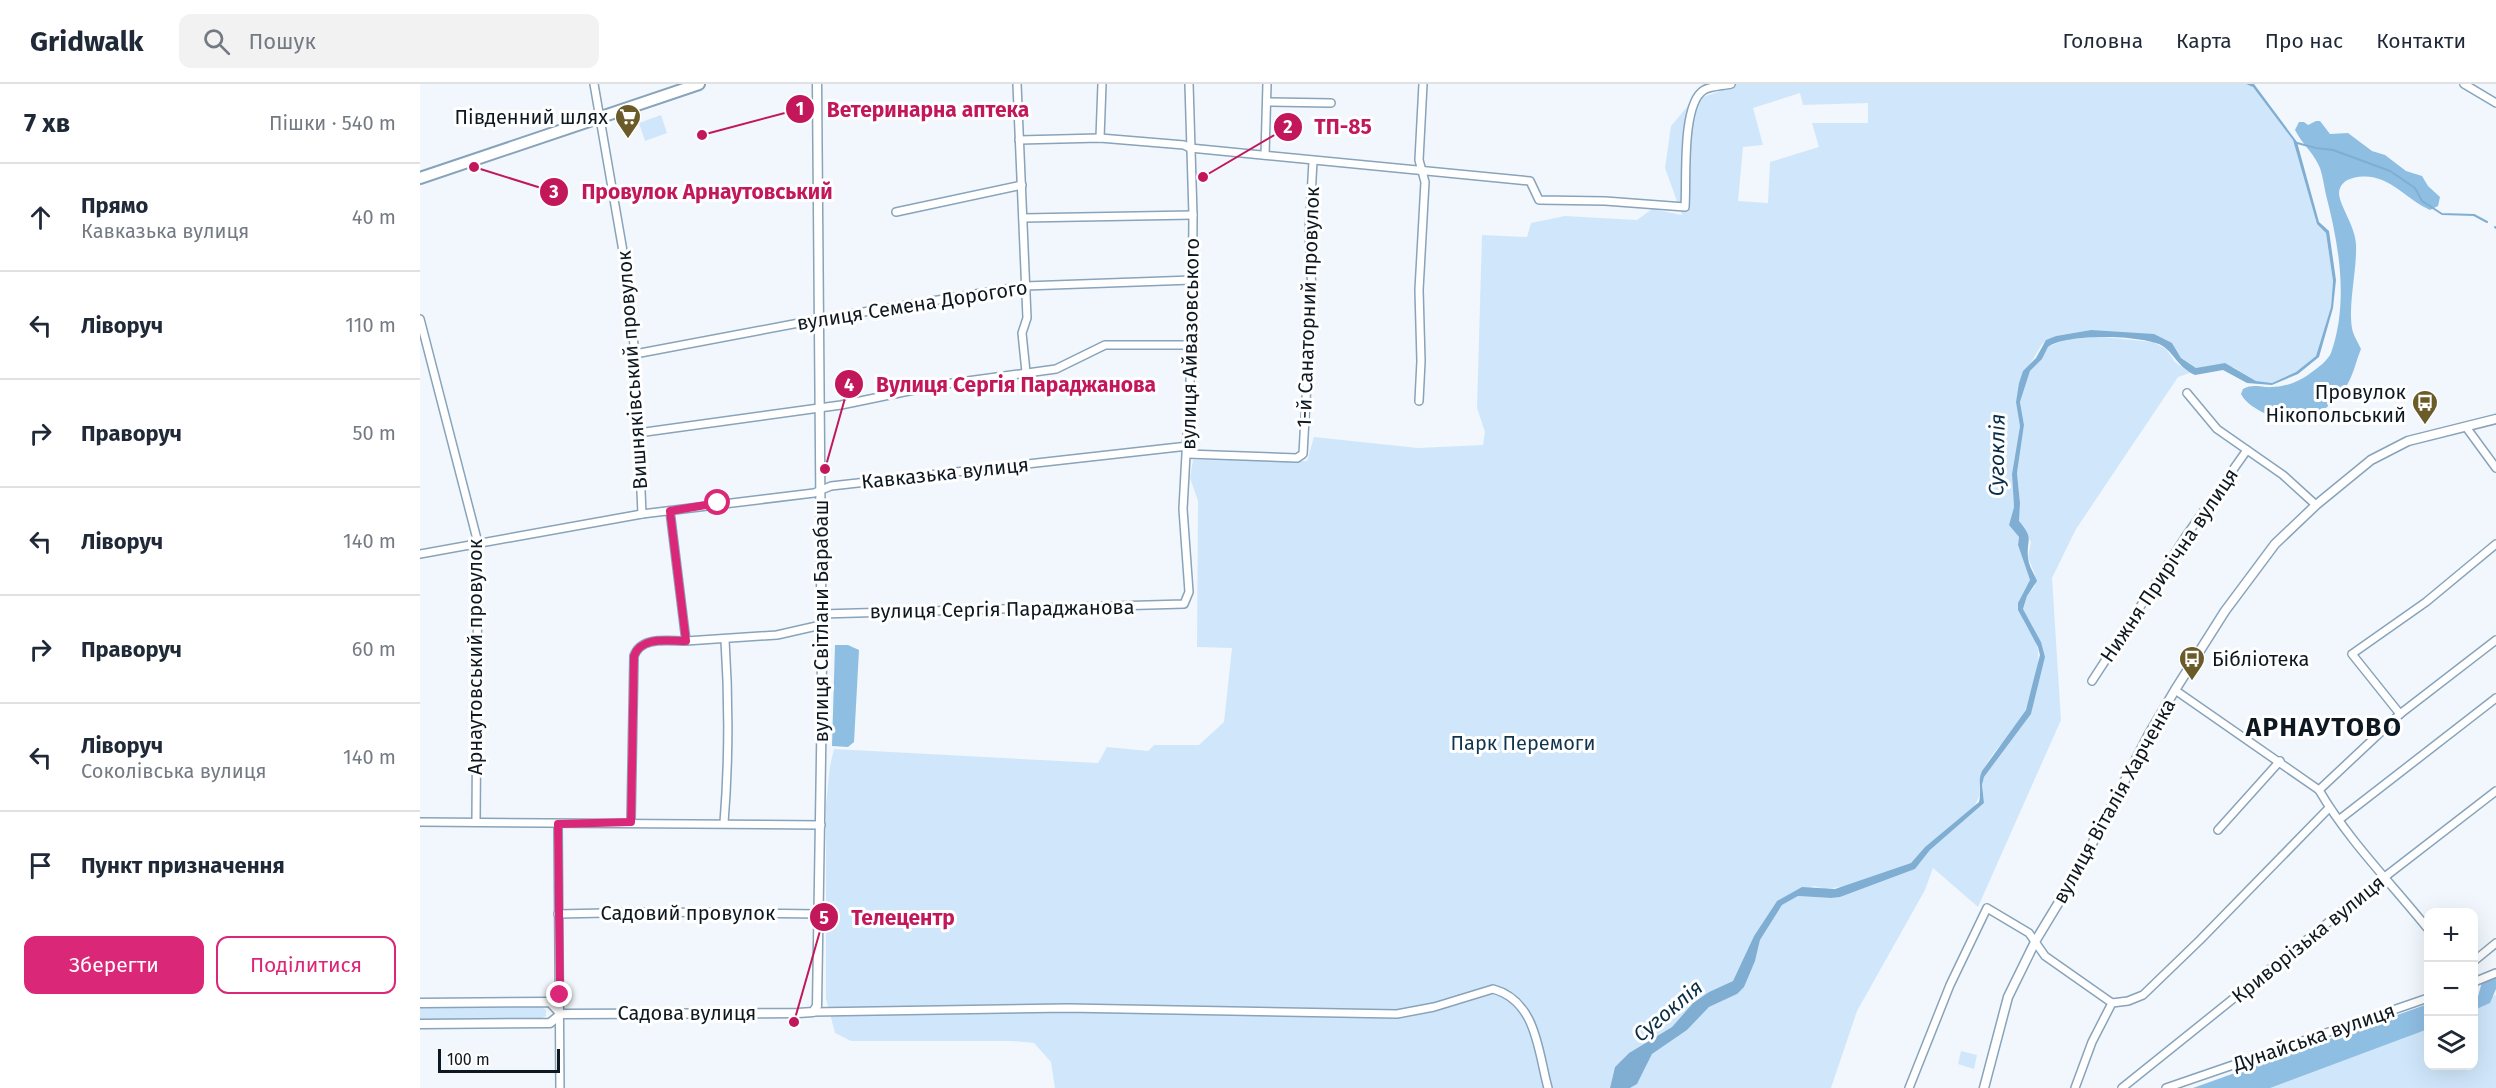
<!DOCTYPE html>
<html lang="uk">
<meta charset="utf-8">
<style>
body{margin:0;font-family:"Fira Sans",sans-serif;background:#f2f2f3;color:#1f2937}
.controls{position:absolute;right:18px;bottom:18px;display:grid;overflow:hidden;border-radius:12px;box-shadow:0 6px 24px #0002}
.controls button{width:54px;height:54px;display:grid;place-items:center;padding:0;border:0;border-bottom:2px solid #e0e1e3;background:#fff;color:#1f2937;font:30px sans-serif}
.scale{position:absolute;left:18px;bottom:15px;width:122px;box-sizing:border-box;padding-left:6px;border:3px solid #0d1820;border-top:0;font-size:16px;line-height:21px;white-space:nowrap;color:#0d1820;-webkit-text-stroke:4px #fff;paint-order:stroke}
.stop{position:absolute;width:18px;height:18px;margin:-14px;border:4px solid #db2777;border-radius:50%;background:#fff}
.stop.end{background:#db2777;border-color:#fff;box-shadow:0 2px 6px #0008}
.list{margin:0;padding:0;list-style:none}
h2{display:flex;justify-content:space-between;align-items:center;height:78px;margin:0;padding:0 24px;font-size:26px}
h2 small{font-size:20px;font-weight:400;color:#747a83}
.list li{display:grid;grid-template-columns:39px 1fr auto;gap:18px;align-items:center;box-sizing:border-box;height:108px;padding:0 24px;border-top:2px solid #e0e1e3}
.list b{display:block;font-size:22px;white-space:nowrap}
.list p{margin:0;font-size:20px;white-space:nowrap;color:#747a83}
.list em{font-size:20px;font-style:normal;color:#747a83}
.actions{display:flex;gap:12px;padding:18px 24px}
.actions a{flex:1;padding:14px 0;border:2px solid #db2777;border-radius:12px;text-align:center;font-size:21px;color:#db2777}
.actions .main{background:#db2777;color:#fff}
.icon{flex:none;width:33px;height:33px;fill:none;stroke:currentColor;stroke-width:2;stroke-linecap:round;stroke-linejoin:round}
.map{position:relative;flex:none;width:2076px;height:1004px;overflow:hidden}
header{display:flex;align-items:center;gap:36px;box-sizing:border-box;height:84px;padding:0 30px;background:#fff;border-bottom:2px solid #e0e1e3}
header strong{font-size:28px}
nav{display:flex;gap:33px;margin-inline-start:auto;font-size:21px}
.search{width:420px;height:54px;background:#f2f2f3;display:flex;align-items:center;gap:15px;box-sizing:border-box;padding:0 21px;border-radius:12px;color:#747a83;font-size:22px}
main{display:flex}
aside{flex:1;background:#fff}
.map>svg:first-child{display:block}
</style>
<header>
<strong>Gridwalk</strong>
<div class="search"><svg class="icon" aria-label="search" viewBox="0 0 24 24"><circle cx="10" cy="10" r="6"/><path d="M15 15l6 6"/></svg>Пошук</div>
<nav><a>Головна</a><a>Карта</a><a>Про нас</a><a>Контакти</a></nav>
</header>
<main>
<aside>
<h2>7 хв<small>Пішки · 540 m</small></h2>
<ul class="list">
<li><svg class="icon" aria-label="ahead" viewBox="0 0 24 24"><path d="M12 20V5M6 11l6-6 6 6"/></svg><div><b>Прямо</b><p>Кавказька вулиця</p></div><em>40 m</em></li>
<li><svg class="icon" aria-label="left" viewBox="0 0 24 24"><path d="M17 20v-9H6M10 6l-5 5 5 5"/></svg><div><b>Ліворуч</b></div><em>110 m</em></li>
<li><svg class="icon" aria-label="right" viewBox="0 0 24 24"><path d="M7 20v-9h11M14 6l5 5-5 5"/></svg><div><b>Праворуч</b></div><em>50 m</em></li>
<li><svg class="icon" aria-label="left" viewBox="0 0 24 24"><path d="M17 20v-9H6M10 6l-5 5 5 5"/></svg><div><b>Ліворуч</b></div><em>140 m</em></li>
<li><svg class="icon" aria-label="right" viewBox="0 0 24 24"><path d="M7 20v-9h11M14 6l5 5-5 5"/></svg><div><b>Праворуч</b></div><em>60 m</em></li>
<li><svg class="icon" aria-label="left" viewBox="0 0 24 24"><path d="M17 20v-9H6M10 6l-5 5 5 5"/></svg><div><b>Ліворуч</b><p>Соколівська вулиця</p></div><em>140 m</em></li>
<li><svg class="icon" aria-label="arrive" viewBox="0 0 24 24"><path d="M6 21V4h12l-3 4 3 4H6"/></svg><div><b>Пункт призначення</b></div></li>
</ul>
<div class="actions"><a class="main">Зберегти</a><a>Поділитися</a></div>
</aside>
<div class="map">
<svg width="2076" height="1004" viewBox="0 0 2076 1004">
<rect width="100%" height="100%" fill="#f1f7fc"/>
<!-- green -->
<g fill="#d0e7fb" fill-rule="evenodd">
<path d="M1307 0H1826L1833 3 1873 56 1897 140 1906 149 1913 197 1911 223 1896 272 1876 288 1852 299 1836 297 1813 283 1776 284 1761 274 1752 259 1671 246 1636 252 1622 260 1599 299 1600 342 1592 390 1594 423 1589 441 1599 453 1598 461 1610 496C1607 510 1599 513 1602 531 1603 539 1611 548 1615 555 1624 575 1613 604 1607 623 1597 651 1552 679 1560 711L1554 723 1505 763 1491 779 1427 802 1405 805 1394 802 1357 817 1334 852 1313 897 1289 908 1273 919 1252 943 1209 969 1195 983 1190 1004H635L631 978 614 959 592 957H431L415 949 406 915V720L410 682 414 665 678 679 687 663 728 667 734 661H779L804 638 812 564 777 563 778 417 770 394 773 376 887 377 894 353 998 364 1063 361 1065 348 1057 324 1062 151 1107 153 1111 139 1145 132 1217 136 1232 125 1262 131 1245 84 1251 42 1272 17 1308 4ZM1380 9 1383 21 1448 19V39H1392L1399 63 1350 78 1348 119 1318 117 1323 63 1343 61 1333 24Z"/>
<polygon points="241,31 247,49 225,57 219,39"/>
<polygon points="1673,252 1733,258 1746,265 1755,278 1770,289 1758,293 1656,445 1632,494 1641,636 1558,823 1513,784 1505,806 1437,927 1411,1004 1210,1004 1217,1000 1232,970 1267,946 1289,923 1317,910 1335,877 1340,856 1362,821 1378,812 1411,814 1419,813 1495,785 1510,766 1564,719 1562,701 1564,693 1611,630 1625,573 1603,525 1607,512 1615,502 1615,491 1608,473 1611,458 1599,437 1599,431 1600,419 1597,389 1604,341 1600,318 1610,287 1622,275 1628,263 1649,254"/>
<polygon points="2076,911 2076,1004 1831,1004 2008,937 2008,982 2054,982 2054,920"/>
<polygon points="122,923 126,926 126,932 122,934 0,935 0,924"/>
<polygon points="1541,967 1557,971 1554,985 1538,980"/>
</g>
<!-- forest -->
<g fill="#8fbee3">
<path d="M1896 37H1900L1910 50 1928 49 1952 67 1965 71 1986 87 2002 92 2008 102 2020 113 2018 122 2010 126C1983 114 1967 86 1933 94 1925 96 1919 101 1919 110 1920 122 1936 144 1936 161 1937 186 1928 221 1932 244 1933 251 1938 258 1941 265 1936 277 1933 293 1925 304 1904 333 1874 346 1842 328 1833 323 1826 319 1821 310L1823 305C1831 301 1836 302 1845 303 1863 304 1878 299 1892 288 1898 284 1908 276 1911 269 1929 218 1919 161 1906 111 1904 102 1903 93 1900 84 1894 69 1882 60 1875 46L1879 38H1884L1888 41Z"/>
<polygon points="415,561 428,561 439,566 434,658 428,663 412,662"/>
<polygon points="2076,893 2076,905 2070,919 2054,926 2054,915 2057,916 2062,898"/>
<polygon points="2008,920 2008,945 1850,1004 1773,1004"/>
</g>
<!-- water -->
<path fill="#80aed3" d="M1826 0H1834L1877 58 1899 138 1909 147 1916 196 1913 224 1899 273 1878 290 1852 301 1827 299 1803 286 1775 291C1757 283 1754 268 1741 261 1721 251 1646 249 1628 263L1622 275 1610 287 1600 318 1604 341 1597 389 1600 419 1599 437C1615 456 1606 454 1608 474 1609 483 1614 489 1617 497L1607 512 1603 525 1621 558 1625 573 1611 630 1564 693 1562 701 1564 719 1510 766 1495 785 1420 813 1411 814 1378 812 1362 821 1340 856 1335 877 1324 903 1317 910 1289 923 1267 946 1232 970 1217 1000 1210 1004H1190L1195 983 1209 969 1252 943 1273 919 1289 908 1313 897 1334 852 1357 817 1382 803 1415 805 1491 779 1505 763 1559 718C1562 707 1557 698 1562 687L1606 626 1614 594 1620 571 1618 563 1598 526V519L1610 496 1598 461 1599 453 1589 441 1594 423 1592 390 1600 342 1596 318 1599 299 1603 287 1616 274 1626 256 1636 252 1671 246 1734 250 1752 259 1761 274 1776 284 1805 279 1836 297 1852 299 1876 288 1896 272 1911 223 1913 197 1906 149 1897 140 1873 56 1833 3Z"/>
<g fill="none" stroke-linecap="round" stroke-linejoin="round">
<!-- stream -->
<g stroke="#80aed3" stroke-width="2">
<polyline points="1877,59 1896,64 1913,66 1970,87 1995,104 2002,117 2022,130 2054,131 2067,138"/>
<polyline points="2075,143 2076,144"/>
</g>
<defs>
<g id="minor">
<polyline points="174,0 204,173 215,270 222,430"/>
<polyline points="597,0 607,234 602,249 606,288"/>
<polyline points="2044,0 2076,19"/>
<polyline points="847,18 911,19"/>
<polyline points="680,54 682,0"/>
<path d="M599 56 680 54 764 61 770 64 1110 97 1119 116 1185 117 1265 123C1267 97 1261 20 1284 6 1291 2 1303 2 1311 0"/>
<polyline points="845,71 847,0"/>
<polyline points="476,128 602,101"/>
<polyline points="603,134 773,131"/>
<polyline points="0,235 58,459 56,738"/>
<polyline points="215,270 400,235 605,202 772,196"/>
<polyline points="1767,309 1797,345 1863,391 1896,421"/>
<polyline points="999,317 1001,277 999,206 1005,98 999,76 1003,0"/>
<polyline points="2046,343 2076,384"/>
<polyline points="218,349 421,321 518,301 636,285 685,261 772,261"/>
<polyline points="767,370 877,374 883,370 892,208 889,148 893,77"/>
<polyline points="0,470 222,430 394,409 411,402 768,362"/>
<polyline points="401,530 764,520 769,508 763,425 772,261 773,131 769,0"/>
<polyline points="266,557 357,551 401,541"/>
<polyline points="1672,597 1766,452 1827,366"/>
<path d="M1755 606 1899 706C1928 756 1972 800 2008 845"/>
<polyline points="1980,630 1932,570 2006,518 2076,460"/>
<polyline points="1899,706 1980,630 2076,556"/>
<polyline points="1920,735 2076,614"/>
<polyline points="0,738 401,741"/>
<path d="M211 738 214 572C221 552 247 557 266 557L250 427"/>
<path d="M304 739C309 677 309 617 305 556"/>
<polyline points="138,740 140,1004"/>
<polyline points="1798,746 1860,677"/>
<polyline points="138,830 233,828 398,830"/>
<polyline points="2054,877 2076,859"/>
<polyline points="2054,898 2076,889"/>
<polyline points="1692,919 1708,917 1723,911 1780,856 1909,724"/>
<path d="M393 928 648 924 977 930 1014 923 1073 905C1117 917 1118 968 1128 1004"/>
<polyline points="1489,1004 1530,901 1567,824 1609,849 1625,872 1692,919"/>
<polyline points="1655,1004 1672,958 1692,919"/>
<polyline points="1702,1004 1966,792 2076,707"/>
<polyline points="1746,1004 2008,914"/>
</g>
<g id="tertiary">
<polyline points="0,919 130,918 141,930"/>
<polyline points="0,940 130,939 141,930 378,929 393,928 397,922 402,611 397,0"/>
<polyline points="1564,1004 1588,913 1616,856 1659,785 1729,650 1755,606 1805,527 1855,460 1896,421 1951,376 1988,357 2076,335"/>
</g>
<polyline id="primary" points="0,94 279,0"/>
</defs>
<!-- minor casing -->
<use href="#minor" stroke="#88a3ba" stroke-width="10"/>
<!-- tertiary casing -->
<use href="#tertiary" stroke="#88a3ba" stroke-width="11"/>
<!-- primary casing -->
<use href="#primary" stroke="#88a3ba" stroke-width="14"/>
<!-- minor -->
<use href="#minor" stroke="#fff" stroke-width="7"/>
<!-- tertiary -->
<use href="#tertiary" stroke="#fff" stroke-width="8"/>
<!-- primary -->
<use href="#primary" stroke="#fff" stroke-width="10"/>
</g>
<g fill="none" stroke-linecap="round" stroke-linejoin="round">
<!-- route -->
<path stroke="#db2777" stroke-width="8" d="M140 911 138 740 211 738 214 572C221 552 247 557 266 557L250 427 298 419"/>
</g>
<!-- icons -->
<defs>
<symbol id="supermarket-pin" viewBox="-11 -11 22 30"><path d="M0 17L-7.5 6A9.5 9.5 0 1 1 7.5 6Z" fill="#6a5b28" stroke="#fff"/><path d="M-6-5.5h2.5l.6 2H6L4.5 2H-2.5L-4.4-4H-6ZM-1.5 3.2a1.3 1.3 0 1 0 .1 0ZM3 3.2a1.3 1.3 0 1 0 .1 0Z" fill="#fff"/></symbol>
<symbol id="bus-pin" viewBox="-11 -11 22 30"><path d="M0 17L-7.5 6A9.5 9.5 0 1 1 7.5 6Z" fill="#6a5b28" stroke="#fff"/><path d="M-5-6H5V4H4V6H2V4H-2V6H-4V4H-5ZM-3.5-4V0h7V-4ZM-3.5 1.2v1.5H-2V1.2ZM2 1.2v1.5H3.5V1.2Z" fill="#fff"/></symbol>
</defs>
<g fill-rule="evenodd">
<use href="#supermarket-pin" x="193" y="18" width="30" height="40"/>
<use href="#bus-pin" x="1990" y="304" width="30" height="40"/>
<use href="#bus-pin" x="1757" y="560" width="30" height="40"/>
</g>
<g text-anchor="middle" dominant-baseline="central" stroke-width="6" stroke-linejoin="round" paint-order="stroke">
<!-- poi labels -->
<g font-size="20" fill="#0d1820" stroke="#fff" text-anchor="end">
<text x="188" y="33">Південний шлях</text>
<text x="1986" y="308">Провулок<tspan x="1986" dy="23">Нікопольський</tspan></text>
<text x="1792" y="575" text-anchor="start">Бібліотека</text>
</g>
<!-- street labels -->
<g font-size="20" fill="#0d1820" stroke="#fff">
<text transform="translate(492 221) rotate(-9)">вулиця Семена Дорогого</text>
<text transform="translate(888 223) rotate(-88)">1-й Санаторний провулок</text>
<text transform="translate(770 260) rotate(-89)">вулиця Айвазовського</text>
<text transform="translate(212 286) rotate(-94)">Вишняківський провулок</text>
<text transform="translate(525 389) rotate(-6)">Кавказька вулиця</text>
<text transform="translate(1749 481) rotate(-56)">Нижня Прирічна вулиця</text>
<text transform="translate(582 525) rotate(-1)">вулиця Сергія Параджанова</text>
<text transform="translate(401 537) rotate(-90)">вулиця Світлани Барабаш</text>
<text transform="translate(55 573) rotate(-90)">Арнаутовський провулок</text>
<text transform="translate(1694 717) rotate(-61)">вулиця Віталія Харченка</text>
<text x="268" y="829">Садовий провулок</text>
<text transform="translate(1888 855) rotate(-39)">Криворізька вулиця</text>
<text x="267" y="929">Садова вулиця</text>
<text transform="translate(1894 953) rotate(-19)">Дунайська вулиця</text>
</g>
<!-- park labels -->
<g font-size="20" fill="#11354e" stroke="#fff">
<text x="1103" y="659">Парк Перемоги</text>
</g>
<!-- water labels -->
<g font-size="21" font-style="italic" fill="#092e47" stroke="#fff">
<text transform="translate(1577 371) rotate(-89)">Сугоклія</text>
<text transform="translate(1248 927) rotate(-40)">Сугоклія</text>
</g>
<!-- district labels -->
<g font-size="26" font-weight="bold" letter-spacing="1.5" fill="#0d1820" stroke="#fff">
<text x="1904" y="643">АРНАУТОВО</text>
</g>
</g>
<!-- callouts -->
<path fill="none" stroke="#c2185b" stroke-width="2" d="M282 51L380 25M783 93L868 43M54 83L134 108M405 385L429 300M374 938L404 833"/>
<g fill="#c2185b" stroke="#fff" stroke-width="2">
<circle cx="282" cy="51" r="6"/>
<circle cx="783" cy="93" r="6"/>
<circle cx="54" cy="83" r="6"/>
<circle cx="405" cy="385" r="6"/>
<circle cx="374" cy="938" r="6"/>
<circle cx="380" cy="25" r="15"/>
<circle cx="868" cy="43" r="15"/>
<circle cx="134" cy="108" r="15"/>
<circle cx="429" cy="300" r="15"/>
<circle cx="404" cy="833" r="15"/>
</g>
<g font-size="18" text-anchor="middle" font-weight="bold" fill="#fff">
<text x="380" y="31">1</text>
<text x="868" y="49">2</text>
<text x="134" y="114">3</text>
<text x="429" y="307">4</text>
<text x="404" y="840">5</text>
</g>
<g font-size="21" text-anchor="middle" font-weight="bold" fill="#c2185b" stroke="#fff" stroke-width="6" stroke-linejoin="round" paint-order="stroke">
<text x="508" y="33">Ветеринарна аптека</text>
<text x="923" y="50">ТП-85</text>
<text x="287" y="115">Провулок Арнаутовський</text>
<text x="596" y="308">Вулиця Сергія Параджанова</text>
<text x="483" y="841">Телецентр</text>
</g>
</svg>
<div class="controls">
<button>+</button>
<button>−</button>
<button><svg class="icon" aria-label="layers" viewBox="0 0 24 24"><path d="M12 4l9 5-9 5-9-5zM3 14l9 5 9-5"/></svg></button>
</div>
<div class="scale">100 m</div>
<div class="stop" style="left:298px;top:419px"></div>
<div class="stop end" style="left:140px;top:911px"></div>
</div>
</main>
